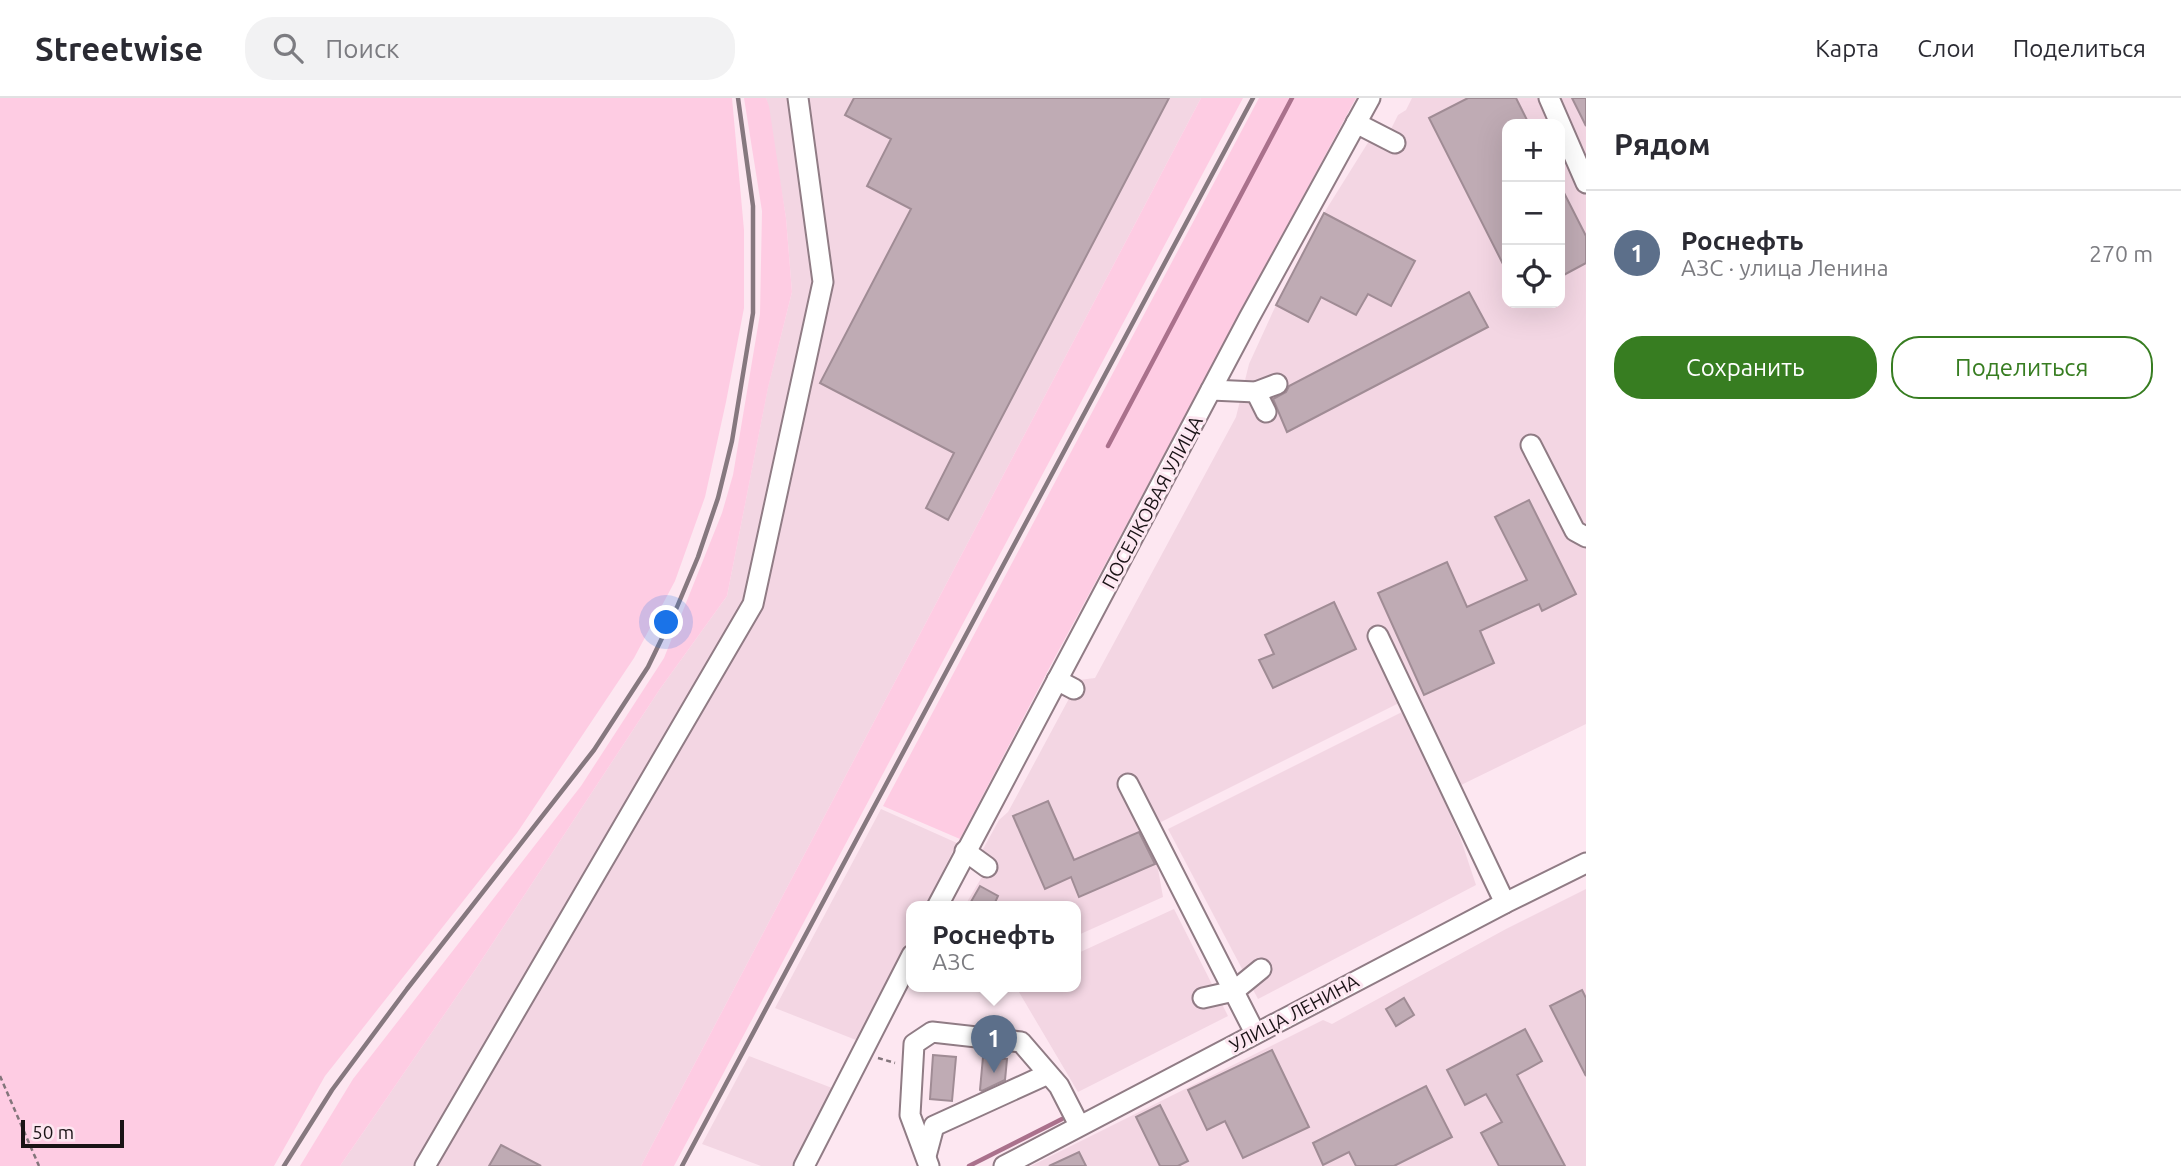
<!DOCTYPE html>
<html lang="ru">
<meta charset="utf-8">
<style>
body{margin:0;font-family:Ubuntu,sans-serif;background:#f2f2f3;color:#2b2b33}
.controls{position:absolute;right:21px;top:21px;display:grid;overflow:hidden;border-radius:14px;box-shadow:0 7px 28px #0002}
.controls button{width:63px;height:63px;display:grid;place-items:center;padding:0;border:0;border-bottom:2px solid #e1e1e2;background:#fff;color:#2b2b33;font:35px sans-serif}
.scale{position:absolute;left:21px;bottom:18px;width:103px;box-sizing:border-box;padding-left:7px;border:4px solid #1a1316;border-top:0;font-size:19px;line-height:24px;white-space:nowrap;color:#1a1316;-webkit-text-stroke:5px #fde7f1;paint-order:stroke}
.you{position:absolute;left:667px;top:525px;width:24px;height:24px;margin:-18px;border:5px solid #fff;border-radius:50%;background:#1a73e8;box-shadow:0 0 0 10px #1a73e833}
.badge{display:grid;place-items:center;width:46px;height:46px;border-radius:50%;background:#377d21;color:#fff;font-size:23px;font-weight:700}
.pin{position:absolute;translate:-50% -58px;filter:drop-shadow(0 2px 4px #0008)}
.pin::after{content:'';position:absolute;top:37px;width:24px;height:21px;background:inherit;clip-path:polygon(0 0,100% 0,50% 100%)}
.popup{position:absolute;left:906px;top:803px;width:175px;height:91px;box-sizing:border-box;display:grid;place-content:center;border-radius:14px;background:#fff;filter:drop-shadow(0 2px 5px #0005);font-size:23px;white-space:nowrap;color:#7c7c81}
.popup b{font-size:26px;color:#2b2b33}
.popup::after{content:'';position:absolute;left:50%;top:100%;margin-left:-14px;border:14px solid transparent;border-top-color:#fff}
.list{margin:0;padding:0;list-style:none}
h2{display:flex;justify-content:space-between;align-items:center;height:91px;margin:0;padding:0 28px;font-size:30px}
h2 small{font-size:23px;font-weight:400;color:#7c7c81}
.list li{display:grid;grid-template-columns:46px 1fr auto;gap:21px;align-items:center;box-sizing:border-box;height:126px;padding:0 28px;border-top:2px solid #e1e1e2}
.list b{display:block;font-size:26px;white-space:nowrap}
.list p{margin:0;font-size:23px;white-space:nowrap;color:#7c7c81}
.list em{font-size:23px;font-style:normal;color:#7c7c81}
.actions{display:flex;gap:14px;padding:21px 28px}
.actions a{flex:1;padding:16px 0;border:2px solid #377d21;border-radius:28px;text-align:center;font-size:24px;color:#377d21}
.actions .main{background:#377d21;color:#fff}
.icon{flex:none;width:38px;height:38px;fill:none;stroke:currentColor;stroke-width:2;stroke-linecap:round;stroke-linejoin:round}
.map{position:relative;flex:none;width:1586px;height:1068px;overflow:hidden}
header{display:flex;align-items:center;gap:42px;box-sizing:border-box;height:98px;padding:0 35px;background:#fff;border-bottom:2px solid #e1e1e2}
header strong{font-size:33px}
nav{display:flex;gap:38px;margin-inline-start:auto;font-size:24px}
.search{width:490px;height:63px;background:#f2f2f3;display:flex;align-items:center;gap:18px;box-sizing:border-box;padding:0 24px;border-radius:28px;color:#7c7c81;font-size:26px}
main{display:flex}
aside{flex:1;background:#fff}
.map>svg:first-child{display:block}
</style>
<header>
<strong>Streetwise</strong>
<div class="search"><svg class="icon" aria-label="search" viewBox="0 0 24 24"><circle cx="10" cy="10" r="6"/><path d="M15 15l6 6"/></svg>Поиск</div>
<nav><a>Карта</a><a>Слои</a><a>Поделиться</a></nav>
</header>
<main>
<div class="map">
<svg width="1586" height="1068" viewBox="0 0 1586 1068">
<rect width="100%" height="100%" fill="#fde7f1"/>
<!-- built -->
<g fill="#f3d6e3" fill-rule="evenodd">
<polygon points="766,0 1201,0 641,1068 340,1068 477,869 660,591 727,498 768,289 792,194 786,120"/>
<path d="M1412 0H1586V626L1461 687 1413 598 1143 733 1157 765 1163 799 1076 838V809H964L992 762 982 753 999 722 1008 714 1079 582 1095 580 1236 319 1249 266 1276 207 1324 115 1369 43 1382 49 1398 17 1406 12ZM1507 26H1560V205H1507Z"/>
<polygon points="1404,613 1460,739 1476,787 1258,901 1168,731"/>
<polygon points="881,711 957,745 925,809 912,809 912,834 856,942 775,910"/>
<polygon points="1586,791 1586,1068 1031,1068 1323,922 1332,926 1506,831"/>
<polygon points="1174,811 1228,918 1078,994 1016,889 1076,889 1076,856"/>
<polygon points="749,958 832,990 792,1068 761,1068 702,1046"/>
</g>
<!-- green -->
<g fill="#fecce3">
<polygon points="0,0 732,0 744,132 744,210 726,304 705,399 675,483 634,560 517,735 325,978 274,1068 0,1068"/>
<polygon points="744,0 766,0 769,8 786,120 792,194 768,290 727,498 660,591 477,869 340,1068 300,1068 353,981 581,688 664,560 722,415 733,377 760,216 762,113"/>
<polygon points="1201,0 1243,0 674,1068 641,1068"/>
<polygon points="1259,0 1356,0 1053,563 960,741 883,708"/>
</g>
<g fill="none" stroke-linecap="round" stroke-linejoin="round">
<!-- stream -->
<g stroke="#aa718c" stroke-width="4.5">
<polyline points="1108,348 1292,0"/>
<polyline points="969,1068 1062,1021"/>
</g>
</g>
<!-- building -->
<g fill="#bfabb4" stroke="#a08c95" stroke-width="2">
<polygon points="854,0 1169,0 948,422 926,410 954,355 820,285 911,111 867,88 891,41 845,17"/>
<polygon points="1468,0 1516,0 1529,26 1507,26 1507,174 1429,20"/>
<polygon points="1572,0 1586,0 1586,28"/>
<polygon points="1560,87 1586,138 1586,165 1560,179"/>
<polygon points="1324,115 1415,163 1391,208 1368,196 1356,217 1321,199 1308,224 1276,207"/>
<polygon points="1469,194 1488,229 1287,334 1273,301 1286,294 1289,288"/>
<polygon points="1529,402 1576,496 1542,513 1539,506 1480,533 1494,565 1424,597 1378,495 1447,464 1467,509 1527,482 1495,419"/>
<polygon points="1334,504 1356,551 1273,590 1259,562 1274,556 1265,537"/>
<polygon points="1048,703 1074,762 1139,734 1155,766 1079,799 1071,779 1045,791 1013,718"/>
<polygon points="980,788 998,798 993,809 968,809"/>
<polygon points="1582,892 1586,900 1586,978 1550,908"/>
<polygon points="1404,900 1414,917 1396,928 1386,911"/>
<polygon points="1525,931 1542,963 1517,977 1565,1068 1499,1068 1481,1035 1502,1024 1486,996 1465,1007 1447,972"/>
<polygon points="1272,952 1309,1029 1243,1060 1225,1023 1207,1032 1188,992"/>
<polygon points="933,957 956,959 952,1003 930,1001"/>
<polygon points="983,959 1007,961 1005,982 982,993 980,992"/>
<polygon points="1426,988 1452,1039 1394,1068 1356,1068 1349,1054 1323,1067 1313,1045"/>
<polygon points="1160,1007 1188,1063 1178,1068 1160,1068 1136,1019"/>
<polygon points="501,1047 541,1068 489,1068"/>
<polygon points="1079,1054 1086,1068 1049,1068"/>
</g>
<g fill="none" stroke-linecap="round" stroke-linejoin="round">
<defs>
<g id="minor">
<polyline points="1549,0 1586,85"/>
<polyline points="1356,25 1395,45"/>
<polyline points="1211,292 1256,294 1277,286"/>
<polyline points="1256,294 1266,314"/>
<polyline points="1531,347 1575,433 1586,439"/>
<polyline points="1378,538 1505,805"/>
<polyline points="1057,582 1074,591"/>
<polyline points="1128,686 1255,935"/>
<polyline points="965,753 987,769"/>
<polyline points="937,809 1249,220 1370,0"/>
<polyline points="1203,900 1234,893 1261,871"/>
<polyline points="926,1058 934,1028 1048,976"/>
<polyline points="425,1068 753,506 823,184 798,0"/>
<polyline points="804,1068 912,857"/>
<polyline points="929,1068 910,1017 914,946 932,934 1021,944 1059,988 1079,1027"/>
<polyline points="1004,1068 1505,805 1586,765"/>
</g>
</defs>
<!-- minor casing -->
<use href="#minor" stroke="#907c85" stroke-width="23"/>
<!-- path -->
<g stroke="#83757b" stroke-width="2.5" stroke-dasharray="5 3.5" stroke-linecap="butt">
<polyline points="878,960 895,965"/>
<polyline points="0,978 39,1068"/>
</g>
<!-- minor -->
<use href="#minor" stroke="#fff" stroke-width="19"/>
<!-- rail -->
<g stroke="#86787f" stroke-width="4.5">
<polyline points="284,1068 332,992 407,891 594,652 648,569 677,509 698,459 718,400 732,343 753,215 753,108 738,0"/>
<polyline points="682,1068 1253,0"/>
</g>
</g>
<g text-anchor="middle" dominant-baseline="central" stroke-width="6" stroke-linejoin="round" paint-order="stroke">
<!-- street labels -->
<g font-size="19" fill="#1a1316" stroke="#fde7f1">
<text transform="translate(1152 404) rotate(-62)">ПОСЕЛКОВАЯ УЛИЦА</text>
<text transform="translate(1294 915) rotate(-28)">УЛИЦА ЛЕНИНА</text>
</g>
</g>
</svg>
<div class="controls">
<button>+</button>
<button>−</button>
<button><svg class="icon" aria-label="locate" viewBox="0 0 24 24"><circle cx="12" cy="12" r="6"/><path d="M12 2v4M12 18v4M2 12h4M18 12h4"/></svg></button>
</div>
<div class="scale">50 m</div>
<div class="you"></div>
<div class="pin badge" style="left:994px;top:975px;background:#5c6f8a">1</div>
<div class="popup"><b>Роснефть</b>АЗС</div>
</div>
<aside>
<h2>Рядом<small></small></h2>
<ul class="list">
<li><span class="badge" style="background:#5c6f8a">1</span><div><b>Роснефть</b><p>АЗС · улица Ленина</p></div><em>270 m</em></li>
</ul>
<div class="actions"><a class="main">Сохранить</a><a>Поделиться</a></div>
</aside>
</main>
